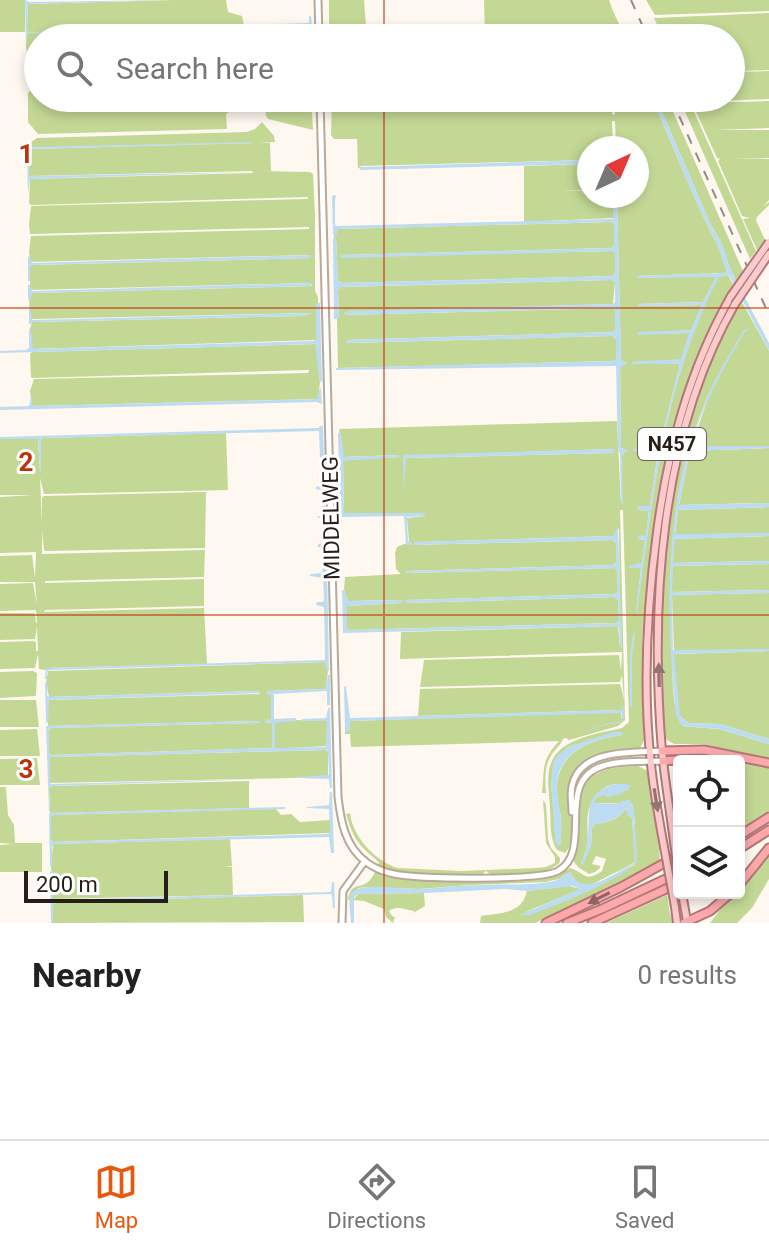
<!DOCTYPE html>
<style>
body{margin:0;font-family:Roboto,sans-serif;background:#f2f2f2;color:#222}
.controls{position:absolute;right:24px;bottom:24px;display:grid;overflow:hidden;border-radius:8px;box-shadow:0 4px 12px #0003}
.controls button{width:72px;height:72px;display:grid;place-items:center;padding:0;border:0;border-bottom:2px solid #e0e0e0;background:#fff;color:#222;font:40px sans-serif}
.compass{position:absolute;left:577px;top:136px;width:72px;height:72px;border-radius:50%;background:#fff;box-shadow:0 4px 12px #0003;rotate:44deg}
.scale{position:absolute;left:24px;bottom:20px;width:144px;box-sizing:border-box;padding-left:8px;border:4px solid #251f18;border-top:0;font-size:22px;line-height:28px;white-space:nowrap;color:#251f18;-webkit-text-stroke:6px #fff;paint-order:stroke}
.list{margin:0;padding:0;list-style:none}
h2{display:flex;justify-content:space-between;align-items:center;height:104px;margin:0;padding:0 32px;font-size:34px}
h2 small{font-size:26px;font-weight:400;color:#767676}
.icon{flex:none;width:44px;height:44px;fill:none;stroke:currentColor;stroke-width:2;stroke-linecap:round;stroke-linejoin:round}
.map{position:relative;flex:none;width:769px;height:923px;overflow:hidden}
.search{position:absolute;background:#fff;box-shadow:0 4px 12px #0003;left:24px;right:24px;top:24px;height:88px;display:flex;align-items:center;gap:20px;box-sizing:border-box;padding:0 28px;border-radius:44px;color:#767676;font-size:30px}
.sheet{height:216px;background:#fff}
nav{display:flex;justify-content:space-around;align-items:center;box-sizing:border-box;height:112px;border-top:2px solid #e0e0e0;background:#fff;font-size:22px;color:#767676}
nav a{display:grid;justify-items:center;gap:4px}
nav .on{color:#ea580c}
.map>svg:first-child{display:block}
</style>
<div class="map">
<svg width="769" height="923" viewBox="0 0 769 923">
<rect width="100%" height="100%" fill="#fff8f0"/>
<!-- green -->
<g fill="#c3d895" fill-rule="evenodd">
<rect x="0" y="0" width="25" height="32"/>
<polygon points="174,0 226,0 228,12 242,16 244,26 311,25 311,38 38,38 38,59 28,58 26,47 28,4"/>
<polygon points="329,0 364,0 366,25 329,27"/>
<path d="M484 0H609C613 13 620 25 626 38H485Z"/>
<polygon points="646,0 769,0 769,11 655,15"/>
<polygon points="769,13 769,70 731,71 731,38 663,38 654,18"/>
<polygon points="769,71 769,99 693,102 690,98 731,98 731,72"/>
<polygon points="30,91 38,91 38,98 237,98 238,110 229,112 226,114 227,129 38,134 28,122 28,93"/>
<polygon points="265,98 311,98 313,130 268,119 266,116"/>
<path d="M332 98H612V114L615 115 614 98H652C673 146 692 196 716 242 720 249 723 262 727 271L725 273 637 276V278L717 276 703 302 639 304V306L702 305 691 330 638 334 690 333 681 360 633 362 632 364H680L659 448 634 449V451L658 452 650 506 637 507 638 510 649 511 646 536H638V539L645 540 642 564 629 566 630 568H641L636 613C653 498 664 382 718 277L728 275 733 284 691 373 678 409 665 462 649 568 642 642 644 740C642 744 641 748 637 750 636 750 625 751 624 752 606 754 584 755 574 774 562 796 582 837 565 853L557 850C549 838 551 821 550 807 549 793 546 776 551 763 560 738 600 733 622 728L629 722 623 510H620L625 720 618 726 569 740 566 738 563 739C561 745 556 748 552 754 544 766 545 780 546 793H542C545 768 540 762 559 741L351 747 350 734H345V731H349L350 721 621 712 622 721V710L418 716 420 689 620 684 624 699 622 675 620 682 420 687 424 660 619 655 621 671 622 652 400 659 401 632 618 626 620 647 619 528 614 536 416 542 413 545 613 540 616 543V562L613 565 407 571 406 573 615 568 617 571 618 591 615 594 407 600 405 601 407 603 614 597 618 600 619 621 616 623 349 630 347 629V606L401 603 402 601 401 600 348 601 344 590 345 577 401 574 396 569 395 553 397 547 409 542 407 518 425 516 344 513 343 461 344 460 399 457 398 455 343 457 339 429 617 421 621 504 622 455 627 450 621 448 620 367 627 363 621 361 617 196H637V148H616L615 121H612L613 148H589V160L361 166 358 169 357 139H334L331 135ZM614 449 613 453 406 458 405 466 403 456ZM622 732V735C587 740 554 754 557 795 558 805 562 816 561 826 560 832 558 838 556 844L551 781 568 747Z"/>
<polygon points="656,98 667,98 743,271 736,281 724,254 722,244 710,223"/>
<polygon points="679,98 688,98 756,251 750,259"/>
<polygon points="769,101 769,128 714,130 769,130 769,158 734,159 769,159 769,200 763,206 769,202 769,205 757,217 756,220 765,240 757,250 743,219 750,218 742,216 718,161 720,159 717,158 693,105 696,103"/>
<polygon points="262,122 274,136 275,142 258,143 270,143 271,171 260,171 310,172 313,174 315,215 315,291 318,297 318,303 316,304 316,340 32,349 30,329 32,322 303,316 312,313 31,319 29,300 32,293 312,286 311,283 30,290 30,266 32,265 311,258 310,255 30,262 29,252 31,236 309,229 309,227 30,234 29,224 31,206 308,199 308,197 31,205 29,203 30,179 253,173 252,171 31,176 29,175 28,151 30,149 253,143 28,148 30,143 37,138 247,132 255,129"/>
<polygon points="589,164 589,190 563,191 589,191 589,196 613,196 614,218 524,222 524,166"/>
<polygon points="611,222 614,223 614,246 612,248 342,255 341,257 613,251 615,252 615,273 613,276 343,283 338,281 336,239 334,238 334,235 336,234 338,229"/>
<polygon points="612,280 615,282 613,304 345,312 346,315 613,308 615,309 615,331 613,332 346,340 346,343 612,336 616,339 616,359 614,361 338,368 337,319 339,319 338,291 340,287"/>
<path d="M742 302 769 351V446L691 447 712 387C671 472 667 567 672 660 673 682 672 707 682 726L719 729 769 744V759L703 744H674L667 740 664 731C659 618 661 503 697 396 707 369 717 341 732 317 735 312 739 308 742 302Z"/>
<polygon points="316,344 320,382 318,399 33,406 32,405 30,391 34,379 308,373 309,370 33,378 31,377 30,354 32,352"/>
<polygon points="226,433 228,490 44,494 40,478 42,524 42,498 44,496 206,492 205,548 46,551 44,550 42,530 42,554 205,550 204,577 45,581 45,583 204,579 204,606 45,610 44,612 204,608 207,664 47,668 45,670 39,669 38,654 35,668 0,669 0,642 33,641 36,642 36,651 38,651 37,627 35,639 0,640 0,613 33,613 35,614 36,623 37,623 36,610 0,611 0,584 33,583 37,605 35,582 0,582 0,556 32,555 35,578 36,552 0,553 0,497 35,495 0,495 0,439 38,439 40,472 41,472 41,439 43,438"/>
<polygon points="769,448 769,503 679,505 690,451"/>
<polygon points="769,507 769,533 675,535 678,510"/>
<polygon points="769,536 769,561 673,563 674,539"/>
<polygon points="769,564 769,590 672,592 672,566"/>
<polygon points="769,593 769,649 674,651 672,595"/>
<polygon points="769,651 769,739 720,724 688,723 679,715 673,654"/>
<polygon points="325,662 328,671 326,687 324,689 266,691 271,694 271,719 265,722 272,723 272,748 52,755 49,753 49,730 51,728 260,723 260,721 48,726 48,700 259,694 260,692 260,691 49,697 46,683 48,671"/>
<polygon points="33,671 37,673 36,696 0,698 0,672"/>
<polygon points="0,700 36,700 39,727 0,727"/>
<polygon points="296,720 327,721 328,746 275,749 275,722"/>
<polygon points="37,729 40,756 0,756 0,730"/>
<polygon points="326,750 328,752 328,776 292,778 50,783 50,757"/>
<polygon points="37,758 40,785 0,785 0,759"/>
<polygon points="739,762 769,765 769,811 739,830 740,800"/>
<path d="M638 766 646 770 649 777 656 817 660 860 586 900 535 923H480L481 916C501 913 522 914 527 891L569 886 581 889 523 913 582 893 633 866 635 864 633 828 635 823 632 804 600 803 595 805 593 802 597 796 628 790 629 786C608 779 593 792 588 813 586 824 589 835 587 846 586 852 583 858 581 864L591 846 592 828 595 824C606 823 619 819 625 809L628 811V815L632 818 635 862C627 867 619 871 610 875 595 883 579 894 570 872L559 879 545 882 470 885 419 889 366 887 359 888 351 894 350 900H348C351 881 360 890 369 881 372 878 374 874 376 870 407 885 473 880 508 879 521 879 534 879 546 877 555 876 562 871 570 868 586 873 584 883 602 871L606 859 596 856 592 864 600 866V868L595 872 589 874 579 868 574 862C583 810 562 766 638 766Z"/>
<polygon points="249,781 249,808 50,813 49,788 52,786"/>
<polygon points="0,787 6,787 8,815 14,825 15,843 42,843 42,872 0,872 0,845 13,844 0,843"/>
<path d="M543 800 546 804 548 839 551 848 560 858V862C548 877 509 874 490 874L486 871 481 875 409 874 396 872 378 866 379 863C375 858 370 855 365 850 354 840 350 827 346 814L350 813C352 836 376 862 398 868L461 871 537 868 546 867 555 863V857L546 843Z"/>
<polygon points="276,809 281,815 291,814 300,822 330,820 330,833 53,842 51,840 51,816 53,815"/>
<polygon points="230,839 232,866 224,866 232,867 233,895 53,899 51,867 53,844"/>
<polygon points="769,854 769,879 752,908 737,923 710,923 725,903 736,893 739,893 739,890"/>
<path d="M424 893 425 906 413 913 414 911C406 910 396 905 389 911L392 916 395 917 393 923 386 917 384 909 364 901 353 900 358 894Z"/>
<polygon points="303,895 304,922 53,923 53,905 57,902"/>
<polygon points="667,895 670,914 673,923 606,923"/>
</g>
<!-- water -->
<g fill="#bddcf2">
<polygon points="25,0 29,2 174,0 28,4 27,30 29,32 309,23 309,16 311,16 313,33 310,34 309,27 29,33 27,35 26,47"/>
<path d="M652 98H656L710 223 722 244 733 275 769 343V351L730 277 728 275 719 277C664 382 653 498 637 614L636 613 641 568H630L629 566 642 563 645 540 638 539V536L646 535 649 511 637 510V507L650 505 658 453 633 451V449L659 448 680 364H632V362L681 359 689 333 638 335V332L691 330 701 305 638 306 639 304 703 302 716 277 637 278V276L725 273 727 271C723 262 720 250 716 242 692 196 673 146 652 98Z"/>
<polygon points="253,142 253,143 30,149 28,152 29,175 31,176 254,172 30,179 28,194 27,151 29,147"/>
<polygon points="589,160 589,164 360,170 360,167"/>
<polygon points="336,195 335,201 335,225 337,226 612,219 614,218 613,196 617,196 621,360 627,363 620,368 621,448 628,450 622,455 623,505 621,502 620,454 618,448 616,366 336,370 336,368 614,361 616,359 616,339 612,336 346,343 346,340 613,332 615,330 615,310 612,308 346,315 344,313 349,311 613,304 615,302 615,282 611,280 340,287 338,291 339,319 334,319 333,238 336,238 338,281 343,283 613,276 615,273 615,253 613,251 341,258 342,255 611,248 614,246 614,223 611,222 338,229 336,235 333,235 332,196"/>
<polygon points="311,255 311,258 32,265 30,266 30,281 28,281 28,257 30,257 32,263"/>
<polygon points="311,283 311,286 32,293 30,301 28,300 28,285 30,285 32,291"/>
<polygon points="316,303 320,303 322,381 320,382 315,344 0,353 0,351 26,350 29,348 29,329 31,329 33,349 314,341 316,339"/>
<polygon points="29,305 30,305 32,320 312,313 303,316 32,322 31,324 29,324"/>
<path d="M748 328 749 329 744 333C723 369 702 405 691 446H769V448L690 451 679 505 769 503V507L678 510 675 534 769 533V536L675 539 673 563 769 561V564L673 566 672 592 769 590V593L672 595 673 650 769 649V651L674 654 680 716 688 723 720 724 769 739V744L719 729 682 726 676 716C666 613 663 505 703 407 713 380 729 356 743 331Z"/>
<polygon points="320,388 321,389 322,404 317,402 0,410 0,407 29,406 31,396 32,405 36,406 317,399"/>
<polygon points="320,426 323,426 327,556 325,558 322,548 318,547 318,544 323,543 322,519 316,517 322,516 321,490 316,489 316,487 321,485 319,431 43,438 41,440 41,472 40,472 38,439 0,439 0,437 319,428"/>
<polygon points="338,433 341,433 344,457 398,455 399,457 343,461 344,513 425,513 425,516 407,517 408,541 412,542 411,545 406,545 404,516 340,517"/>
<polygon points="615,449 614,453 406,458 404,493 403,455"/>
<polygon points="618,527 622,648 620,647 619,628 617,626 343,633 342,590 344,590 348,601 402,600 402,603 347,606 347,629 349,630 616,623 619,620 618,600 614,597 406,603 405,601 407,600 615,594 618,591 617,571 615,568 406,573 407,571 613,565 616,562 616,543 613,540 413,545 416,542 613,536"/>
<polygon points="325,565 327,567 329,671 327,670 325,662 49,670 47,672 47,679 45,679 46,668 325,660 324,607 316,605 317,602 323,602 324,600 323,578 310,576 310,574 322,573 323,567"/>
<polygon points="328,675 330,675 330,705 327,705 327,692 326,691 274,694 274,719 296,718 296,721 275,723 275,748 326,747 327,721 302,721 302,719 326,718 328,708 330,708 332,788 330,788 329,779 298,778 298,777 329,775 328,752 326,750 50,757 50,783 51,784 292,778 52,786 49,788 50,811 49,811 46,726 260,721 260,723 51,728 49,730 49,753 52,755 272,748 272,723 265,722 265,720 271,719 271,695 266,694 266,691 324,689 326,687"/>
<polygon points="45,683 48,685 47,695 49,697 260,691 260,693 49,700 48,723 46,722"/>
<polygon points="346,686 350,718 621,710 623,705 624,718 619,723 608,724 569,737 608,723 620,722 622,719 622,713 350,721 350,731 345,731 344,687"/>
<path d="M613 732H622L623 735C598 738 565 748 558 776 555 791 560 806 561 820 562 829 561 837 561 845L559 846 556 844 555 838 551 781 553 762 558 755 568 747Z"/>
<path d="M615 784H626L630 786 628 790 624 791 621 794 607 797 604 795 597 797 594 803 616 804 627 800H630L634 811 637 861C626 878 552 907 530 915H520L580 889 573 886 527 891 505 889 426 893 358 894 354 897V923H351C351 915 347 899 352 893 360 882 399 889 412 889 435 889 457 885 480 885 502 884 532 886 554 881 560 879 565 876 570 872 580 899 614 874 631 865L635 862 632 818 627 815V809C617 818 609 823 595 824L592 828 591 846 583 865 581 864C583 858 586 851 587 845 592 817 580 793 615 784Z"/>
<polygon points="330,792 332,792 334,853 331,853 329,837 54,844 52,846 52,866 50,866 49,814 50,813 285,807 285,809 53,815 51,817 51,840 53,842 328,834 330,832 329,809 307,808 307,807 329,805"/>
<polygon points="53,870 53,898 54,900 331,892 332,882 334,882 335,908 333,908 332,896 331,894 57,902 53,905 53,923 51,923 50,872"/>
</g>
<g fill="none" stroke-linecap="round" stroke-linejoin="round">
<!-- stream -->
<polyline stroke="#bddcf2" stroke-width="2" points="631,706 631,655 634,634"/>
<defs>
<g id="tertiary">
<polyline points="318,0 319,38"/>
<path d="M320 98 338 797C341 822 345 846 366 862 374 868 384 872 394 874 419 879 538 881 558 871 595 850 553 781 603 766 621 760 644 762 663 761"/>
<path d="M572 812C572 803 570 794 572 786 580 748 633 753 662 751"/>
<polyline points="342,923 343,891 365,861"/>
</g>
<g id="primary">
<path d="M674 842C670 811 665 781 662 751 650 604 660 434 735 304"/>
<path d="M664 847C660 825 656 803 653 781 642 699 646 614 657 532 668 449 689 370 731 296"/>
<polyline points="682,893 687,921"/>
<polyline points="675,907 677,923"/>
</g>
<g id="motorway">
<polyline points="662,751 704,750 769,763"/>
<polyline points="663,761 690,759 706,761"/>
<polyline points="739,836 769,817"/>
<polyline points="739,849 769,830"/>
<polyline points="739,885 769,848"/>
<polyline points="546,923 621,887 679,855"/>
<polyline points="567,923 602,909 674,875"/>
<polyline points="592,923 679,883"/>
<polyline points="684,923 710,911 731,893"/>
</g>
</defs>
<!-- tertiary casing -->
<use href="#tertiary" stroke="#b9a998" stroke-width="9"/>
<!-- primary casing -->
<use href="#primary" stroke="#b17877" stroke-width="10"/>
<!-- motorway casing -->
<use href="#motorway" stroke="#b17877" stroke-width="11"/>
<!-- tertiary -->
<use href="#tertiary" stroke="#fff" stroke-width="5"/>
<!-- primary -->
<use href="#primary" stroke="#fecbcc" stroke-width="6"/>
<!-- motorway -->
<use href="#motorway" stroke="#fda8aa" stroke-width="7"/>
<!-- rail -->
<g stroke="#948d86" stroke-width="2" stroke-dasharray="10 10" stroke-linecap="butt">
<polyline points="631,0 648,38"/>
<polyline points="671,98 769,315"/>
</g>
<defs>
<g id="primary-bridge">
<polyline points="731,296 769,242"/>
<polyline points="735,304 769,254"/>
<polyline points="674,842 679,878"/>
<polyline points="664,847 675,907"/>
</g>
</defs>
<!-- primary-bridge casing -->
<use href="#primary-bridge" stroke="#b17877" stroke-width="10" stroke-linecap="butt"/>
<!-- primary-bridge -->
<use href="#primary-bridge" stroke="#fecbcc" stroke-width="6"/>
</g>
<!-- one-way arrows -->
<defs><path id="oneway-solid" d="M-6-.8H1V-3.2L6.5 0L1 3.2V.8H-6Z" transform="scale(2)"/></defs>
<g fill="#927572">
<use href="#oneway-solid" transform="translate(659 675) rotate(-91)"/>
<use href="#oneway-solid" transform="translate(656 800) rotate(81)"/>
</g>
<use fill="#916461" href="#oneway-solid" transform="translate(599 898) rotate(153)"/>
<!-- grid -->
<path fill="none" stroke="#bc3209" stroke-width="2" stroke-opacity="0.55" d="M384 0V38M384 98V923M0 308H769M0 615H769"/>
<g text-anchor="middle" dominant-baseline="central" stroke-width="6" stroke-linejoin="round" paint-order="stroke">
<!-- shield labels -->
<rect fill="#fff" stroke="#66625d" stroke-width="2" x="638" y="428" width="68" height="32" rx="6"/>
<g font-size="20" font-weight="bold" fill="#251f18">
<text x="672" y="444">N457</text>
</g>
<!-- street labels -->
<g font-size="22" fill="#251f18" stroke="#fff">
<text transform="translate(331 518) rotate(-91)">MIDDELWEG</text>
</g>
</g>
<g font-size="26" text-anchor="middle" font-weight="bold" fill="#bc3209" stroke="#fff" stroke-width="6" stroke-linejoin="round" paint-order="stroke">
<text x="26" y="163">1</text>
<text x="26" y="471">2</text>
<text x="26" y="778">3</text>
</g>
</svg>
<div class="controls">
<button><svg class="icon" aria-label="locate" viewBox="0 0 24 24"><circle cx="12" cy="12" r="6"/><path d="M12 2v4M12 18v4M2 12h4M18 12h4"/></svg></button>
<button><svg class="icon" aria-label="layers" viewBox="0 0 24 24"><path d="M12 4l9 5-9 5-9-5zM3 14l9 5 9-5"/></svg></button>
</div>
<svg class="compass" viewBox="-18 -18 36 36"><path d="M0-13l5 13h-10z" fill="#e53935"/><path d="M0 13l5-13h-10z" fill="#767676"/></svg>
<div class="scale">200 m</div>
<div class="search"><svg class="icon" aria-label="search" viewBox="0 0 24 24"><circle cx="10" cy="10" r="6"/><path d="M15 15l6 6"/></svg>Search here</div>
</div>
<section class="sheet">
<h2>Nearby<small>0 results</small></h2>
<ul class="list">
</ul>
</section>
<nav>
<a class="on"><svg class="icon" aria-label="map" viewBox="0 0 24 24"><path d="M3 6l6-2 6 2 6-2v14l-6 2-6-2-6 2zM9 4v14M15 6v14"/></svg>Map</a>
<a><svg class="icon" aria-label="directions" viewBox="0 0 24 24"><path d="M12 3l9 9-9 9-9-9zM9 14v-3h6M13 9l2 2-2 2"/></svg>Directions</a>
<a><svg class="icon" aria-label="saved" viewBox="0 0 24 24"><path d="M7 4h10v16l-5-4-5 4z"/></svg>Saved</a>
</nav>
